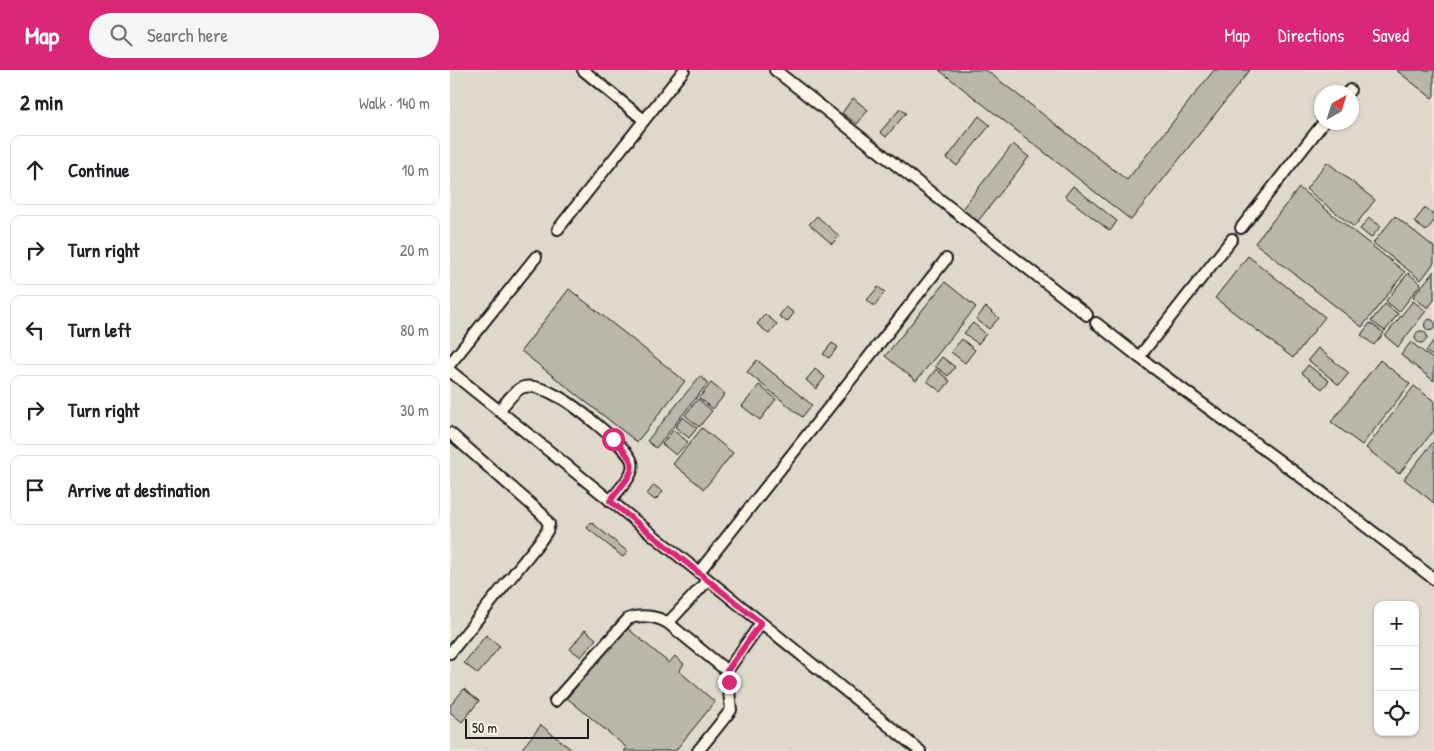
<!DOCTYPE html>
<meta charset="utf-8">
<style>
body{margin:0;font-family:"Patrick Hand",sans-serif;background:#f6f6f6;color:#202124}
.controls{position:absolute;right:15px;bottom:15px;display:grid;overflow:hidden;border-radius:10px;box-shadow:0 1px 4px #0004}
.controls button{width:45px;height:45px;display:grid;place-items:center;padding:0;border:0;border-bottom:1px solid #e0e0e0;background:#fff;color:#202124;font:25px sans-serif}
.compass{position:absolute;left:864px;top:15px;width:45px;height:45px;border-radius:50%;background:#fff;box-shadow:0 1px 4px #0004;rotate:39deg}
.scale{position:absolute;left:15px;bottom:12px;width:124px;box-sizing:border-box;padding-left:5px;border:2px solid #1c1c1c;border-top:0;font-size:14px;line-height:18px;white-space:nowrap;color:#1c1c1c;-webkit-text-stroke:4px #fcf5e5;paint-order:stroke}
.stop{position:absolute;width:15px;height:15px;margin:-11px;border:4px solid #db2777;border-radius:50%;background:#fff}
.stop.end{background:#db2777;border-color:#fff;box-shadow:0 1px 5px #0008}
.list{margin:0;padding:0;list-style:none}
h2{display:flex;justify-content:space-between;align-items:center;height:65px;margin:0;padding:0 20px;font-size:21px}
h2 small{font-size:16px;font-weight:400;color:#757577}
.list li{display:grid;grid-template-columns:32px 1fr auto;gap:15px;align-items:center;box-sizing:border-box;height:70px;margin:0 10px 10px;padding:0 10px;border:1px solid #e0e0e0;border-radius:10px}
.list b{display:block;font-size:19px;white-space:nowrap}
.list em{font-size:16px;font-style:normal;color:#757577}
.icon{flex:none;width:28px;height:28px;fill:none;stroke:currentColor;stroke-width:2;stroke-linecap:round;stroke-linejoin:round}
.map{position:relative;flex:none;width:984px;height:681px;overflow:hidden}
header{display:flex;align-items:center;gap:30px;box-sizing:border-box;height:70px;padding:0 25px;background:#db2777;color:#fff}
header strong{font-size:24px}
nav{display:flex;gap:28px;margin-inline-start:auto;font-size:18px}
.search{width:350px;height:45px;background:#f6f6f6;display:flex;align-items:center;gap:12px;box-sizing:border-box;padding:0 18px;border-radius:28px;color:#757577;font-size:19px}
main{display:flex}
aside{flex:1;background:#fff}
.map>svg:first-child{display:block}
</style>
<header>
<strong>Map</strong>
<div class="search"><svg class="icon" aria-label="search" viewBox="0 0 24 24"><circle cx="10" cy="10" r="6"/><path d="M15 15l6 6"/></svg>Search here</div>
<nav><a>Map</a><a>Directions</a><a>Saved</a></nav>
</header>
<main>
<aside>
<h2>2 min<small>Walk · 140 m</small></h2>
<ul class="list">
<li><svg class="icon" aria-label="ahead" viewBox="0 0 24 24"><path d="M12 20V5M6 11l6-6 6 6"/></svg><div><b>Continue</b></div><em>10 m</em></li>
<li><svg class="icon" aria-label="right" viewBox="0 0 24 24"><path d="M7 20v-9h11M14 6l5 5-5 5"/></svg><div><b>Turn right</b></div><em>20 m</em></li>
<li><svg class="icon" aria-label="left" viewBox="0 0 24 24"><path d="M17 20v-9H6M10 6l-5 5 5 5"/></svg><div><b>Turn left</b></div><em>80 m</em></li>
<li><svg class="icon" aria-label="right" viewBox="0 0 24 24"><path d="M7 20v-9h11M14 6l5 5-5 5"/></svg><div><b>Turn right</b></div><em>30 m</em></li>
<li><svg class="icon" aria-label="arrive" viewBox="0 0 24 24"><path d="M6 21V4h12l-3 4 3 4H6"/></svg><div><b>Arrive at destination</b></div></li>
</ul>
</aside>
<div class="map">
<svg width="984" height="681" viewBox="0 0 984 681">
<rect width="100%" height="100%" fill="#eee8d9"/>
<filter id="ink" filterUnits="userSpaceOnUse"><feTurbulence type="fractalNoise" baseFrequency=".02" numOctaves="2"/><feDisplacementMap in="SourceGraphic" scale="10" xChannelSelector="R" yChannelSelector="G"/><feConvolveMatrix kernelMatrix="1 2 1 2 8 2 1 2 1" color-interpolation-filters="sRGB"/></filter>
<g filter="url(#ink)">
<!-- built -->
<path fill="#ded9cb" fill-rule="evenodd" d="M0 0H984V681H0ZM872 22H902V52H872ZM928 535H965V662H928Z"/>
<!-- building -->
<g fill="#bab6aa" stroke="#1c1c1c">
<polygon points="489,0 536,0 677,110 764,0 800,0 681,150"/>
<polygon points="946,0 984,0 984,26 982,28"/>
<polygon points="403,28 418,40 407,54 392,43"/>
<polygon points="450,39 456,43 436,67 430,62"/>
<polygon points="529,46 540,55 507,96 497,88"/>
<polygon points="563,74 579,87 528,151 512,139"/>
<polygon points="877,92 925,130 904,157 856,119"/>
<polygon points="623,116 667,151 660,161 615,126"/>
<polygon points="849,118 955,202 912,257 805,173"/>
<polygon points="975,138 984,145 984,151 976,161 964,152"/>
<polygon points="367,146 389,166 382,174 359,154"/>
<polygon points="945,146 984,177 984,193 971,210 923,173"/>
<polygon points="919,148 931,156 921,168 910,159"/>
<polygon points="798,186 875,247 843,288 765,228"/>
<polygon points="984,201 984,230 978,238 963,227"/>
<polygon points="958,203 971,214 949,242 936,231"/>
<polygon points="495,212 526,237 466,311 435,286"/>
<polygon points="428,217 435,222 424,236 417,230"/>
<polygon points="119,219 235,311 187,372 71,281"/>
<polygon points="963,231 976,241 948,277 935,266"/>
<polygon points="935,234 948,244 935,261 921,251"/>
<polygon points="336,237 344,243 337,252 329,246"/>
<polygon points="536,237 549,248 539,259 526,249"/>
<polygon points="315,244 327,254 319,264 307,254"/>
<circle cx="980" cy="255" r="5.5"/>
<polygon points="523,253 536,264 528,274 514,263"/>
<polygon points="920,253 934,263 924,275 911,265"/>
<circle cx="971" cy="267" r="6"/>
<polygon points="512,269 525,280 515,293 501,282"/>
<polygon points="984,270 984,287 976,281"/>
<polygon points="961,272 984,290 984,311 951,285"/>
<polygon points="382,273 388,277 379,288 373,284"/>
<polygon points="868,278 899,303 889,315 858,290"/>
<polygon points="492,287 505,297 498,306 485,296"/>
<polygon points="307,290 362,335 352,347 297,302"/>
<polygon points="930,290 960,314 912,375 881,352"/>
<polygon points="858,295 879,311 872,319 852,303"/>
<polygon points="365,299 375,307 366,319 356,310"/>
<polygon points="486,299 500,311 491,322 477,311"/>
<polygon points="250,306 258,313 206,378 197,371"/>
<polygon points="261,313 275,324 263,339 249,328"/>
<polygon points="309,315 326,329 310,350 292,336"/>
<polygon points="964,316 984,331 984,360 949,404 916,378"/>
<polygon points="248,329 262,341 249,357 235,345"/>
<polygon points="233,347 247,358 239,368 225,357"/>
<polygon points="252,358 283,383 254,419 223,394"/>
<polygon points="223,360 238,372 226,385 212,374"/>
<polygon points="984,371 984,433 954,409"/>
<polygon points="204,415 213,422 205,430 197,424"/>
<polygon points="141,452 178,482 173,487 137,458"/>
<polygon points="176,557 219,593 225,586 234,594 229,601 265,632 225,681 174,681 177,678 117,628"/>
<polygon points="135,560 146,569 131,587 120,579"/>
<polygon points="36,565 50,576 28,604 14,593"/>
<polygon points="14,619 29,631 12,652 0,642 0,636"/>
<polygon points="91,655 123,681 70,681"/>
</g>
<g fill="none" stroke-linecap="round" stroke-linejoin="round">
<defs>
<g id="lane">
<polyline points="133,0 194,50"/>
<polyline points="325,0 637,245"/>
<polyline points="898,22 900,20"/>
<polyline points="791,158 874,52"/>
<polyline points="108,159 234,0"/>
<polyline points="646,253 689,287 782,169"/>
<polyline points="689,287 866,418 984,509"/>
<polyline points="0,294 86,187"/>
<polyline points="0,301 470,681"/>
<path d="M49 341C55 334 65 319 74 317 84 315 99 321 107 326 121 332 179 378 182 392 186 405 167 421 160 431"/>
<polyline points="0,363 92,444 99,454 97,461 91,470 0,583"/>
<polyline points="249,502 496,189"/>
<polyline points="218,553 277,601"/>
<path d="M105 631 178 549C189 544 207 546 218 553L258 510"/>
<polyline points="248,681 281,640 277,601 311,553"/>
</g>
</defs>
<!-- lane casing -->
<use href="#lane" stroke="#1c1c1c" stroke-width="14"/>
<!-- lane -->
<use href="#lane" stroke="#fcf5e5" stroke-width="10"/>
</g>
</g>
<g fill="none" stroke-linecap="round" stroke-linejoin="round" filter="url(#ink)">
<!-- route -->
<path stroke="#db2777" stroke-width="6" d="M163 369C194 399 182 401 160 431L311 553 277 601 279 612"/>
</g>
</svg>
<div class="controls">
<button>+</button>
<button>−</button>
<button><svg class="icon" aria-label="locate" viewBox="0 0 24 24"><circle cx="12" cy="12" r="6"/><path d="M12 2v4M12 18v4M2 12h4M18 12h4"/></svg></button>
</div>
<svg class="compass" viewBox="-18 -18 36 36"><path d="M0-13l5 13h-10z" fill="#e53935"/><path d="M0 13l5-13h-10z" fill="#757577"/></svg>
<div class="scale">50 m</div>
<div class="stop" style="left:163px;top:369px"></div>
<div class="stop end" style="left:279px;top:612px"></div>
</div>
</main>
